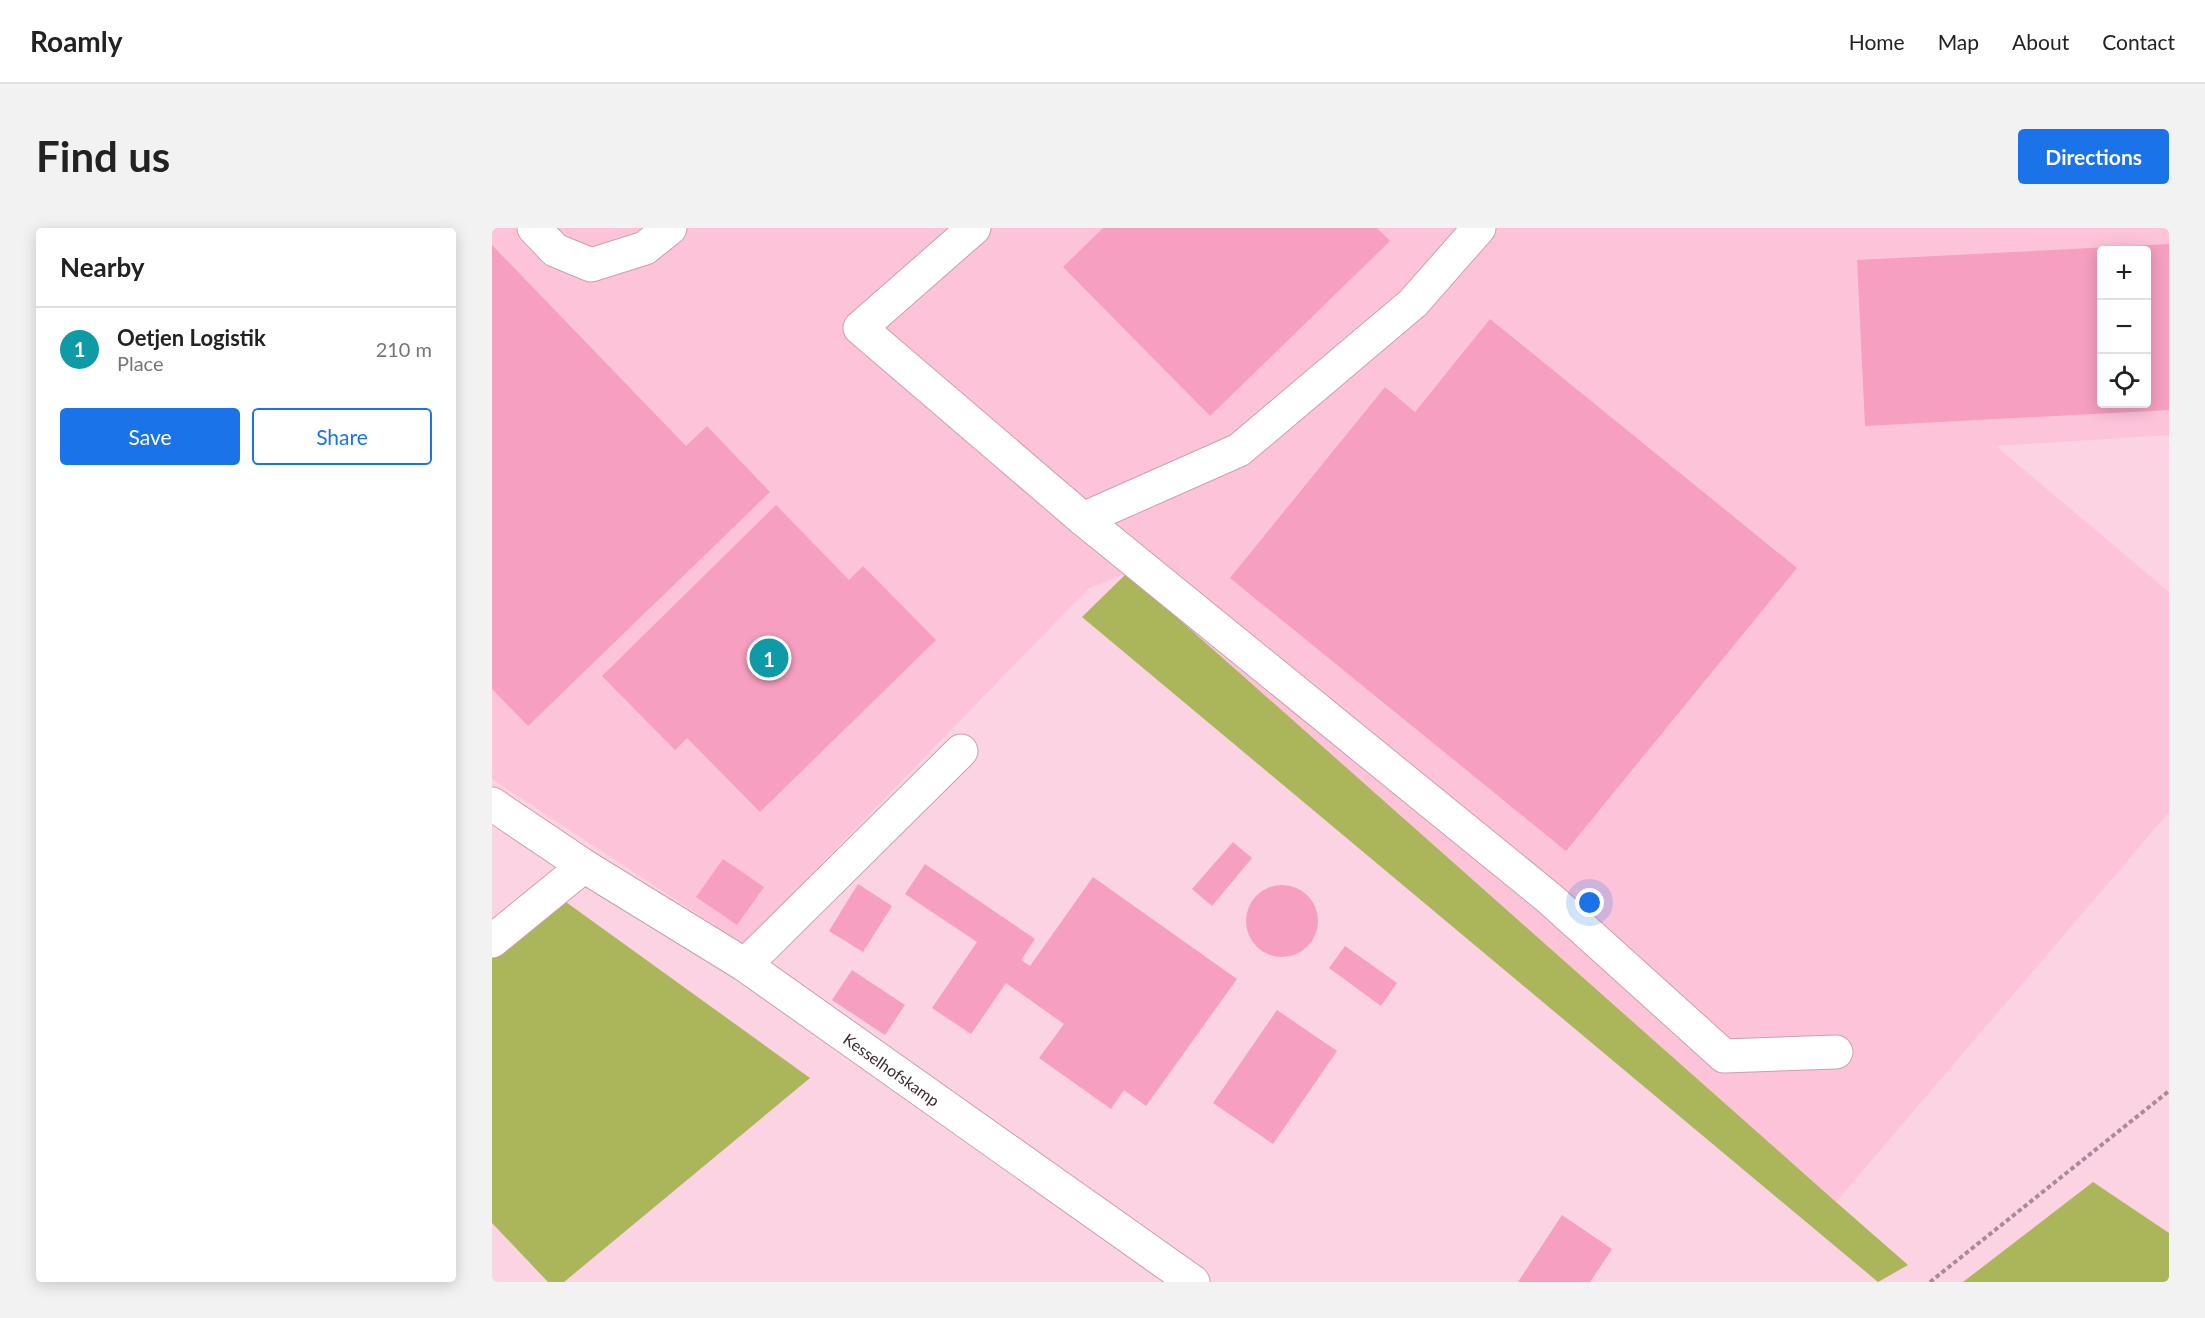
<!DOCTYPE html>
<meta charset="utf-8">
<style>
body{margin:0;font-family:Lato,sans-serif;background:#f2f2f2;color:#222}
.controls{position:absolute;right:18px;top:18px;display:grid;overflow:hidden;border-radius:6px;box-shadow:0 3px 15px #0003}
.controls button{width:54px;height:54px;display:grid;place-items:center;padding:0;border:0;border-bottom:2px solid #e0e0e0;background:#fff;color:#222;font:30px sans-serif}
.you{position:absolute;left:1098px;top:675px;width:21px;height:21px;margin:-15px;border:4px solid #fff;border-radius:50%;background:#1a73e8;box-shadow:0 0 0 9px #1a73e833}
.badge{display:grid;place-items:center;width:39px;height:39px;border-radius:50%;background:#1a73e8;color:#fff;font-size:20px;font-weight:700}
.pin{position:absolute;translate:-50% -50%;border:3px solid #fff;box-shadow:0 2px 6px #0006}
.list{margin:0;padding:0;list-style:none}
h2{display:flex;justify-content:space-between;align-items:center;height:78px;margin:0;padding:0 24px;font-size:26px}
h2 small{font-size:20px;font-weight:400;color:#767676}
.list li{display:grid;grid-template-columns:39px 1fr auto;gap:18px;align-items:center;box-sizing:border-box;height:84px;padding:0 24px;border-top:2px solid #e0e0e0}
.list b{display:block;font-size:22px;white-space:nowrap}
.list p{margin:0;font-size:20px;white-space:nowrap;color:#767676}
.list em{font-size:20px;font-style:normal;color:#767676}
.actions{display:flex;gap:12px;padding:18px 24px}
.actions a{flex:1;padding:14px 0;border:2px solid #1a73e8;border-radius:6px;text-align:center;font-size:21px;color:#1a73e8}
.actions .main{background:#1a73e8;color:#fff}
.icon{flex:none;width:33px;height:33px;fill:none;stroke:currentColor;stroke-width:2;stroke-linecap:round;stroke-linejoin:round}
.map{position:relative;flex:none;width:1677px;height:1054px;overflow:hidden;border-radius:6px}
header{display:flex;align-items:center;gap:36px;box-sizing:border-box;height:84px;padding:0 30px;background:#fff;border-bottom:2px solid #e0e0e0}
header strong{font-size:28px}
nav{display:flex;gap:33px;margin-inline-start:auto;font-size:21px}
.intro{display:flex;align-items:center;justify-content:space-between;box-sizing:border-box;height:144px;padding:0 36px}
h1{margin:0;font-size:42px}
.button{padding:15px 27px;border-radius:6px;background:#1a73e8;color:#fff;font-size:21px;font-weight:700}
main{display:flex;gap:36px;padding:0 36px}
aside{flex:1;background:#fff;border-radius:6px;box-shadow:0 3px 15px #0003}
.map>svg:first-child{display:block}
</style>
<header>
<strong>Roamly</strong>
<nav><a>Home</a><a>Map</a><a>About</a><a>Contact</a></nav>
</header>
<div class="intro"><h1>Find us</h1><a class="button">Directions</a></div>
<main>
<aside>
<h2>Nearby<small></small></h2>
<ul class="list">
<li><span class="badge" style="background:#0f9aa8">1</span><div><b>Oetjen Logistik</b><p>Place</p></div><em>210 m</em></li>
</ul>
<div class="actions"><a class="main">Save</a><a>Share</a></div>
</aside>
<div class="map">
<svg width="1677" height="1054" viewBox="0 0 1677 1054">
<rect width="100%" height="100%" fill="#fbd3e2"/>
<!-- built -->
<path fill="#fdc4d9" fill-rule="evenodd" d="M0 0H1677V207L1504 218 1677 364V584L1344 974 635 345 596 361 251 716 0 551ZM1610 22H1654V176H1610Z"/>
<!-- green -->
<g fill="#abb55a">
<polygon points="635,345 1344,974 1416,1037 1386,1054 590,389"/>
<polygon points="60,664 318,850 72,1054 56,1054 0,995 0,713"/>
<polygon points="1601,954 1677,1005 1677,1054 1471,1054"/>
</g>
<!-- building -->
<g fill="#f69fc1" fill-rule="evenodd">
<polygon points="611,0 885,0 898,13 718,188 571,39"/>
<path d="M1677 16V182L1373 198 1365 32ZM1610 22H1654V176H1610Z"/>
<polygon points="0,17 194,218 215,198 278,264 36,498 0,461"/>
<polygon points="998,91 1305,340 1074,623 738,350 893,159 923,184"/>
<polygon points="284,277 357,352 371,338 444,412 268,584 195,510 183,522 110,448"/>
<polygon points="741,614 760,630 720,678 700,661"/>
<polygon points="231,631 272,659 245,697 204,669"/>
<polygon points="433,636 543,711 529,732 538,738 601,649 745,751 654,878 632,862 619,881 547,830 572,796 514,755 479,806 440,780 485,714 413,666"/>
<polygon points="366,656 400,678 371,724 337,703"/>
<circle cx="790" cy="693" r="36"/>
<polygon points="853,718 905,755 889,778 837,740"/>
<polygon points="360,742 413,777 393,807 340,772"/>
<polygon points="785,782 845,823 781,916 721,875"/>
<polygon points="1070,987 1120,1021 1098,1054 1026,1054"/>
</g>
<g fill="none" stroke-linecap="round" stroke-linejoin="round">
<defs>
<g id="minor">
<polyline points="42,0 63,22 99,37 153,20 178,0"/>
<polyline points="482,0 368,100 591,291 1057,670 1232,828 1344,824"/>
<polyline points="591,291 747,222 921,75 987,0"/>
<path id="s1" d="M0 576 92 638 253 737 701 1054"/>
<polyline points="0,713 92,638"/>
<polyline points="253,737 469,523"/>
</g>
</defs>
<!-- minor casing -->
<use href="#minor" stroke="#cd9eb0" stroke-width="35"/>
<!-- path -->
<polyline stroke="#a98b96" stroke-width="4" stroke-dasharray="4.5 3" stroke-linecap="butt" points="1438,1054 1677,863"/>
<!-- minor -->
<use href="#minor" stroke="#fff" stroke-width="33"/>
</g>
<g text-anchor="middle" dominant-baseline="central" stroke-width="6" stroke-linejoin="round" paint-order="stroke">
<!-- street labels -->
<g font-size="16" fill="#3d2b32" stroke="#fff">
<text stroke="none"><textPath href="#s1" startOffset="480">Kesselhofskamp</textPath></text>
</g>
</g>
</svg>
<div class="controls">
<button>+</button>
<button>−</button>
<button><svg class="icon" aria-label="locate" viewBox="0 0 24 24"><circle cx="12" cy="12" r="6"/><path d="M12 2v4M12 18v4M2 12h4M18 12h4"/></svg></button>
</div>
<div class="you"></div>
<div class="pin badge" style="left:277px;top:430px;background:#0f9aa8">1</div>
</div>
</main>
